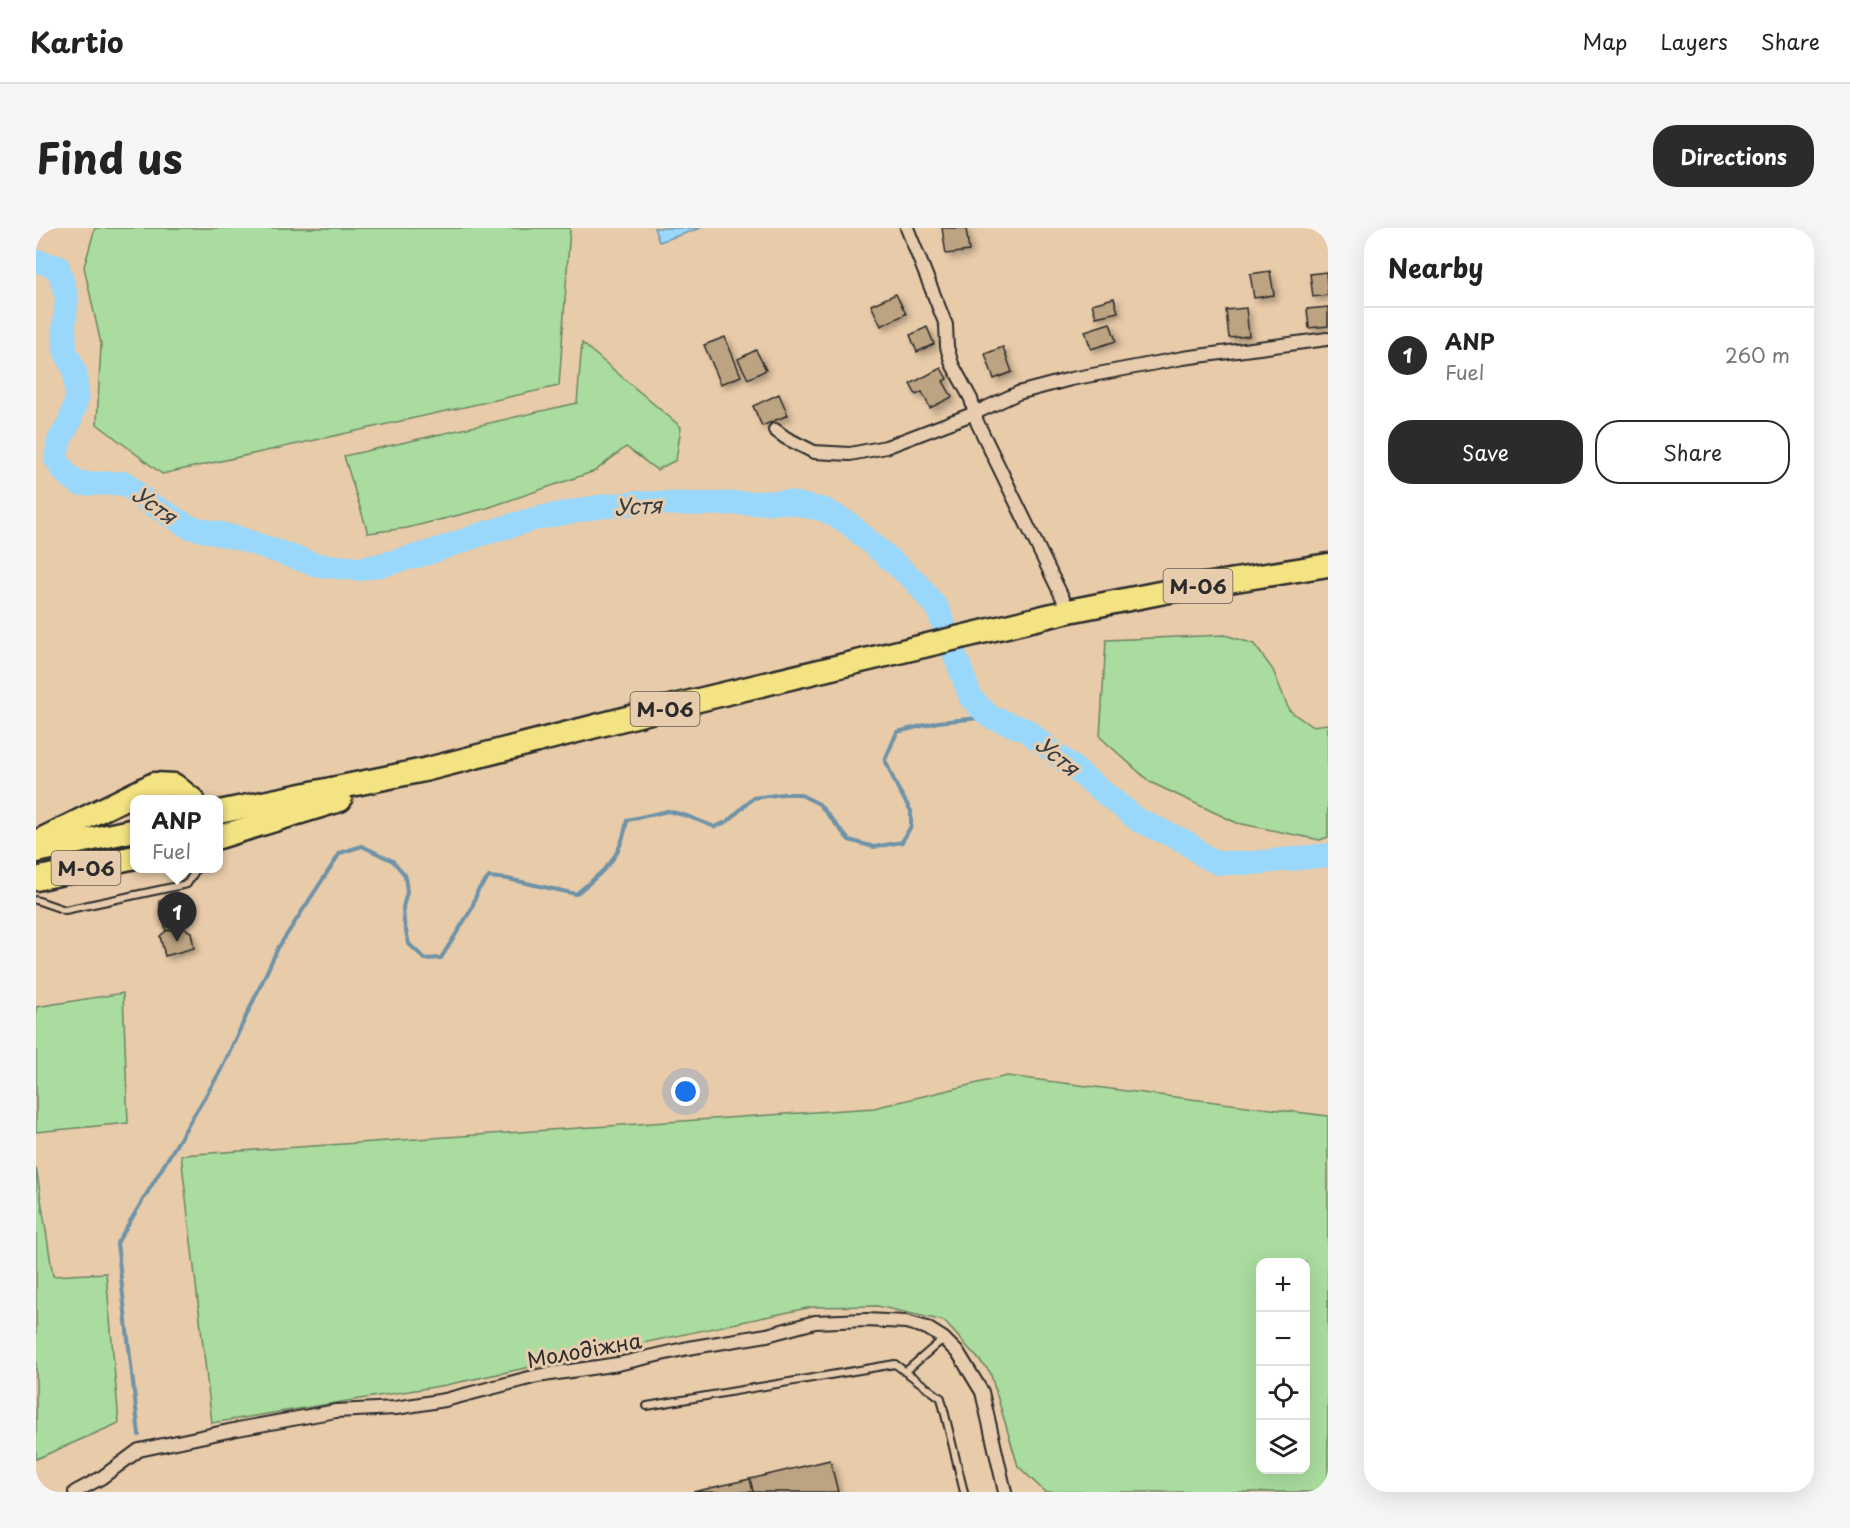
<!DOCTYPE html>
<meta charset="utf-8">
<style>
body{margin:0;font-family:"Playpen Sans",sans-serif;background:#f6f6f6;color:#222}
.controls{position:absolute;right:18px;bottom:18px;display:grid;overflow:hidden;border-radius:12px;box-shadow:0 6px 24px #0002}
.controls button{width:54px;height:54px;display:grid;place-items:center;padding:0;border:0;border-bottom:2px solid #e0e0e0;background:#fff;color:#222;font:30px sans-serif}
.you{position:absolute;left:650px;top:864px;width:21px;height:21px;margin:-15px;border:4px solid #fff;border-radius:50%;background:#1a73e8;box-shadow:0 0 0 9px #1a73e833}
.badge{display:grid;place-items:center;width:39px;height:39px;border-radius:50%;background:#2b2b2b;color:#fff;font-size:20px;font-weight:700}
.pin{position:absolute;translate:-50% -50px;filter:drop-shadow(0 2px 3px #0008)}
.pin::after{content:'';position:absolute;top:32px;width:21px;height:18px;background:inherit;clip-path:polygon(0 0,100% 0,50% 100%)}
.popup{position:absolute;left:94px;top:567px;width:93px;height:78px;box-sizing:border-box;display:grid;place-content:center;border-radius:12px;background:#fff;filter:drop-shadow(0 2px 4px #0005);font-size:20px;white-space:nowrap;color:#767676}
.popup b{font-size:22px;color:#222}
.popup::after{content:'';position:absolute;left:50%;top:100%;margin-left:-12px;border:12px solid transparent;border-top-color:#fff}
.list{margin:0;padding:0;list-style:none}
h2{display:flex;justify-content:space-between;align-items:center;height:78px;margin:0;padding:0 24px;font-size:26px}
h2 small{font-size:20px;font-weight:400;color:#767676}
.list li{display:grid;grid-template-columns:39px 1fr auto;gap:18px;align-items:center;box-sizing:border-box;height:96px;padding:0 24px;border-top:2px solid #e0e0e0}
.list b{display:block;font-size:22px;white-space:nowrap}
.list p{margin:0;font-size:20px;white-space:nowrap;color:#767676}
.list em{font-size:20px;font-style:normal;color:#767676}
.actions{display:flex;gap:12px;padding:18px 24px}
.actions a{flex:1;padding:14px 0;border:2px solid #2b2b2b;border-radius:24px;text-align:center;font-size:21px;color:#2b2b2b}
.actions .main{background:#2b2b2b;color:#fff}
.icon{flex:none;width:33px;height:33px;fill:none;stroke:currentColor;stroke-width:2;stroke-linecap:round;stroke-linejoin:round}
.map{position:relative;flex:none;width:1292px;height:1264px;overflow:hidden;border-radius:24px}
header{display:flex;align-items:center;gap:36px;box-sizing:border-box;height:84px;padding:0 30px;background:#fff;border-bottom:2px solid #e0e0e0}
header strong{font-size:28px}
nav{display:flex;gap:33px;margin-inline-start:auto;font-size:21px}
.intro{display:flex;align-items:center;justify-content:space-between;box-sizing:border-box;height:144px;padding:0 36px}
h1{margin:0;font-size:42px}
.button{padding:15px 27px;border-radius:24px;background:#2b2b2b;color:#fff;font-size:21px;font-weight:700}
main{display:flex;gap:36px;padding:0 36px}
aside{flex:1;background:#fff;border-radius:24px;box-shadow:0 6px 24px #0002}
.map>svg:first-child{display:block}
</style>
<header>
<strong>Kartio</strong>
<nav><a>Map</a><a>Layers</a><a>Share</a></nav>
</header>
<div class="intro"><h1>Find us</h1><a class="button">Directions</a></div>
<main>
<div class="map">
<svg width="1292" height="1264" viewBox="0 0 1292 1264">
<defs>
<filter id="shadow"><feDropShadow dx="4" dy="4" stdDeviation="3" flood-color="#0004"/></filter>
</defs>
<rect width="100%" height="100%" fill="#e8cba9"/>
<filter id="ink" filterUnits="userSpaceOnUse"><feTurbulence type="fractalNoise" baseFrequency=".0167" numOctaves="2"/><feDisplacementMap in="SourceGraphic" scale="12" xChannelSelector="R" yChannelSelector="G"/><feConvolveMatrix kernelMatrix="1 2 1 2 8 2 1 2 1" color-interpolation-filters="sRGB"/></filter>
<g filter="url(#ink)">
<!-- green -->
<g fill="#a9dc9e" stroke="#6a8464" stroke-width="1.5" fill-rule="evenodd">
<polygon points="59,0 534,0 523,158 126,246 61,196 65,116 48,39"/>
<polygon points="546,115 645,199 640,232 621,242 590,219 559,243 451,280 371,300 332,305 308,228 541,175"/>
<polygon points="1189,407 1218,416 1237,442 1253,482 1275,498 1292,496 1292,609 1284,612 1201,595 1114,554 1064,509 1070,412"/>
<polygon points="87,765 92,895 0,904 0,779"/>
<path d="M971 848 1292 888V1264H1009L982 1238 954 1144 908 1093 841 1078 776 1079 410 1157 176 1195 145 927 838 880ZM1224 1034H1270V1242H1224Z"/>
<polygon points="0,939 17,1048 70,1045 83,1195 0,1231"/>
</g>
<!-- water -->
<polygon fill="#9ad8fb" stroke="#6e93a8" stroke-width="1.5" points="618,0 665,0 623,14"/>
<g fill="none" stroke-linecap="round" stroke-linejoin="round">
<!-- stream -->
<path stroke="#6e93a8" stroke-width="4" d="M103 1207 81 1015 184 844 242 720 304 625 326 618 357 633 369 647 371 664 367 679 368 694 373 716 389 731 405 730 435 682 442 662 453 649 472 651 540 666C569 642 585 631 591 592L632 583 651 588 679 599 692 593 717 570 747 566H763L783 576 813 612 838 619 866 614 875 598V583L861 559 849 532 861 504 902 494 954 489"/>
<!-- river -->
<polyline stroke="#9ad8fb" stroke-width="24" points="0,33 22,39 31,70 28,97 29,122 39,144 41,171 33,195 23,213 20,231 30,246 44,256 89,255 108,272 153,299 202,310 281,337 323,341 349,336 392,325 449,305 502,290 561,279 600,275 667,276 751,274 789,282 812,295 880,354 902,382 935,470 954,489 990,502 1102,592 1150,614 1168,628 1182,635 1218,635 1292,627"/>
</g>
<!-- building -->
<g fill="#bca381" stroke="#2b2b2b" stroke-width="1.5" filter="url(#shadow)">
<polygon points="906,0 930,0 933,23 910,26"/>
<polygon points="1234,43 1238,67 1218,70 1214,46"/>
<polygon points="1290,44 1292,67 1277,69 1274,46"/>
<polygon points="860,66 870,86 845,98 835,77"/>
<polygon points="1078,70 1082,84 1060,89 1056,76"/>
<polygon points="1292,79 1292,98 1273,100 1271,81"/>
<polygon points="1210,80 1213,108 1193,110 1190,82"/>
<polygon points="1074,95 1080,113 1055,121 1049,103"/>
<polygon points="891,99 898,116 881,124 874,107"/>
<polygon points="689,109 705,148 685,156 668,117"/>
<polygon points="967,119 976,144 958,151 949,126"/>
<polygon points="720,122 730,142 712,151 702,131"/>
<polygon points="905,140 911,151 907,153 916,169 894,180 886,164 880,167 874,156"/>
<polygon points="743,166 752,187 726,198 717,178"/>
<polygon points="139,668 146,699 130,703 123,673"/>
<polygon points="146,699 155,704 158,720 129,728 124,708 130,703"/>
<polygon points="794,1232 802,1264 717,1264 714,1251"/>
<polygon points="714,1251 717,1264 657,1264"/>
</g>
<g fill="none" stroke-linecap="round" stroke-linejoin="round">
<defs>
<g id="lane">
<polyline points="0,672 29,682 151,656 161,640"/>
<polyline points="869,1144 907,1111"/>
<polyline points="611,1178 859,1136 905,1170 928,1264"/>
</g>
<g id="street">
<polyline points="871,0 910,97 911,119 916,136 935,171 941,194 1033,383"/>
<polyline points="739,202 750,210 778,224 814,226 850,219 939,185 982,165 1035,151 1147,130 1291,111"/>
<polyline points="39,1264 65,1250 103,1222 202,1201 300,1183 360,1180 409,1172 501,1148 582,1136 652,1120 731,1107 779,1094 830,1092 870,1094 891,1100 907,1110 923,1126 946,1164 969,1264"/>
</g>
<g id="highway">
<polyline points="183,584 388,542 646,476 1033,383 1144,361 1292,337"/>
<polyline points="183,609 304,572"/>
<polyline points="0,614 118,556 138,557 157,572"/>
<polyline points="1,623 99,602"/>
<polyline points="0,651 99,629"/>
</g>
</defs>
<!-- lane casing -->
<use href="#lane" stroke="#2b2b2b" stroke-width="10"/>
<!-- street casing -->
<use href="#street" stroke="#2b2b2b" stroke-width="16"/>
<!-- highway casing -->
<use href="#highway" stroke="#2b2b2b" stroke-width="27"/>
<!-- lane -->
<use href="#lane" stroke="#e7ccae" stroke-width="6"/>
<!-- street -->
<use href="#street" stroke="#e7ccae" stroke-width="12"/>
<!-- highway -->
<use href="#highway" stroke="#f4e382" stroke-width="22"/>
</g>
</g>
<g text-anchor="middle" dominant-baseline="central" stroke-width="6" stroke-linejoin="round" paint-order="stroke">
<!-- shield labels -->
<g fill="#e7ccae" stroke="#635b52" stroke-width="1.5">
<rect x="1127.5" y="341" width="69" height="34" rx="4.5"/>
<rect x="594.5" y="464" width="69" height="34" rx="4.5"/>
<rect x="15.5" y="623" width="69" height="34" rx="4.5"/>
</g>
<g font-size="20" font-weight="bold" fill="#2b2b2b">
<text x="1162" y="358">М-06</text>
<text x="629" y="481">М-06</text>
<text x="50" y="640">М-06</text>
</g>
<!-- street labels -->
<g font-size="21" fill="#2b2b2b" stroke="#e7ccae">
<text transform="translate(548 1121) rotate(-10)">Молодіжна</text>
</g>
<!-- water labels -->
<g font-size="22" font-style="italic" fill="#363c40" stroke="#e7ccae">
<text transform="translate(119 276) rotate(35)">Устя</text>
<text transform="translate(602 277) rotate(-3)">Устя</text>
<text transform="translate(1022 527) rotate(39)">Устя</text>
</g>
</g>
</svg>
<div class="controls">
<button>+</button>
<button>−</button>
<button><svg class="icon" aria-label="locate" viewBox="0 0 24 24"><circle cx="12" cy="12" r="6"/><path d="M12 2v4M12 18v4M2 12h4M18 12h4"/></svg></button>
<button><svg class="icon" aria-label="layers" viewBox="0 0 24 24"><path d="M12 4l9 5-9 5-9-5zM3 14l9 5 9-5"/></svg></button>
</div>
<div class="you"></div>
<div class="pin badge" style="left:141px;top:714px">1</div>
<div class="popup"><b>ANP</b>Fuel</div>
</div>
<aside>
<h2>Nearby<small></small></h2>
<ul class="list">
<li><span class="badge">1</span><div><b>ANP</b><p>Fuel</p></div><em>260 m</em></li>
</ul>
<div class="actions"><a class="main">Save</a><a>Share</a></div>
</aside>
</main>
